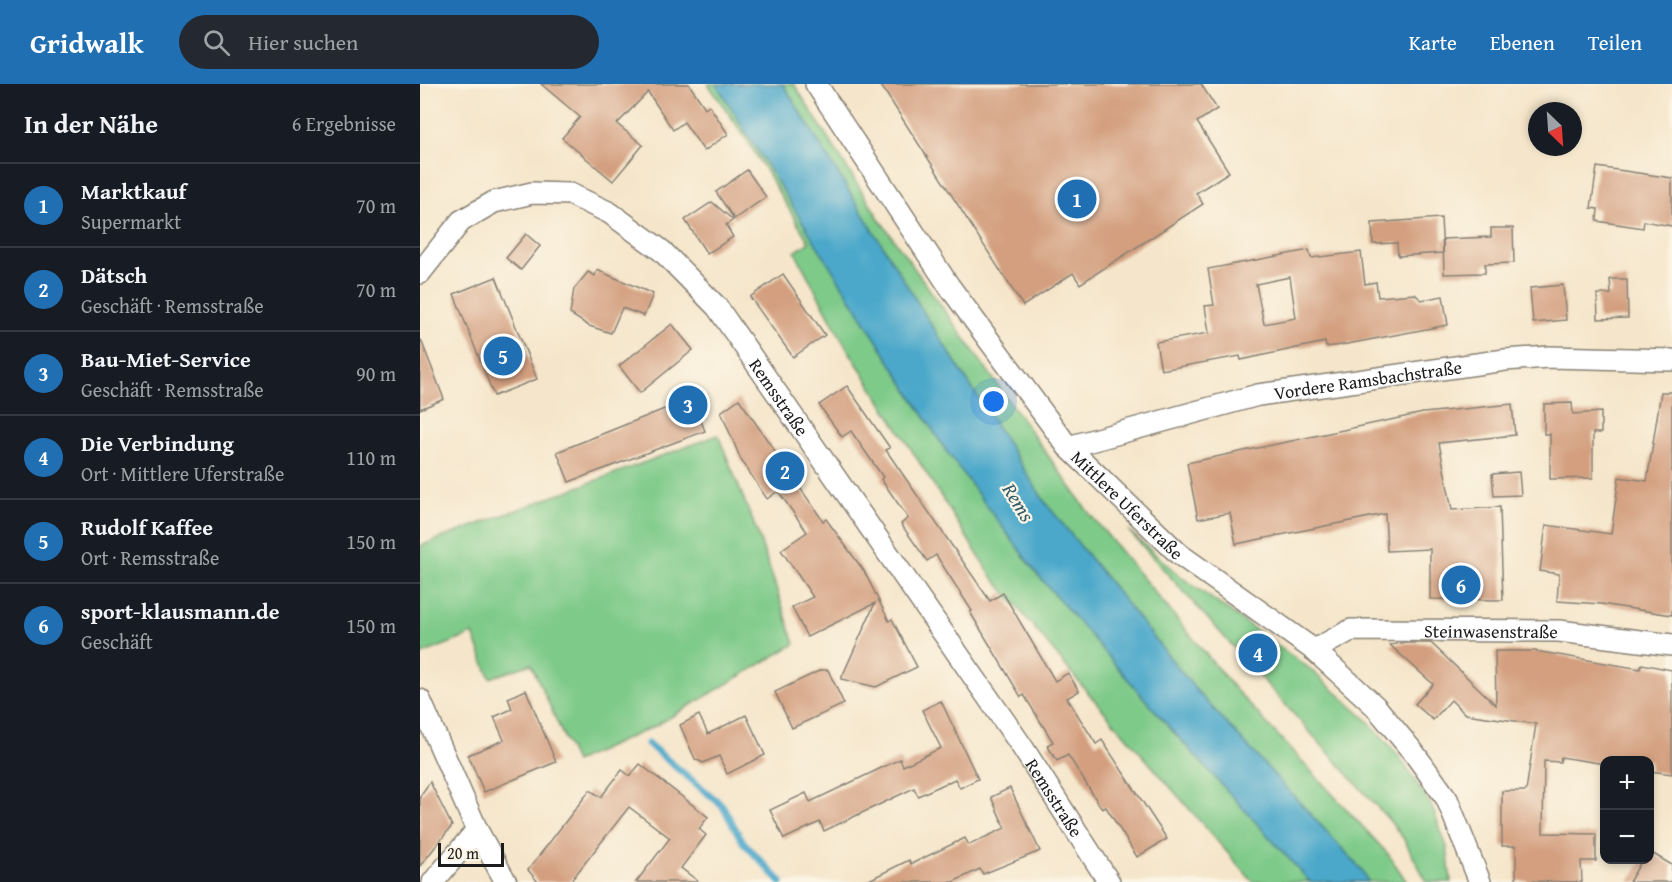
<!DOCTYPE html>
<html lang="de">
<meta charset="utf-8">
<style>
body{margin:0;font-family:"Gentium Book Plus",serif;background:#242831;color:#f1f3f6}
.controls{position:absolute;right:18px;bottom:18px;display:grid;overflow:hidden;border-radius:12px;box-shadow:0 3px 9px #0003}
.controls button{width:54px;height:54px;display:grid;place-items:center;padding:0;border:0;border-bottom:2px solid #363941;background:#171b24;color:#f1f3f6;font:30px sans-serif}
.compass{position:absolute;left:1108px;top:18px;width:54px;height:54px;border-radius:50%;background:#171b24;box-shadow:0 3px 9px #0003;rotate:155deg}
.scale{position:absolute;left:18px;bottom:15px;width:66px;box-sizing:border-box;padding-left:6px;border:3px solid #1c1c1c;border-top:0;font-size:16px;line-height:21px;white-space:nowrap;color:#1c1c1c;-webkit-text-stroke:4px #fcf5e5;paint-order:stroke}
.you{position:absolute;left:574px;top:318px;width:21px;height:21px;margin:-15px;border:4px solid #fff;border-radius:50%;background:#1a73e8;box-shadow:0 0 0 9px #1a73e833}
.badge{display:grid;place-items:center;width:39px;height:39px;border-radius:50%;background:#1f6fb2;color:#fff;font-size:20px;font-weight:700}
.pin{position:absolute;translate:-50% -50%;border:3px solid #fff;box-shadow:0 2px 6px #0006}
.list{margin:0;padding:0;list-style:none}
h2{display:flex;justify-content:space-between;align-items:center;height:78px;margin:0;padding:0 24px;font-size:26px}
h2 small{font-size:20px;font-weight:400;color:#9ea1a6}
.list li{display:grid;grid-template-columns:39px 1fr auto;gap:18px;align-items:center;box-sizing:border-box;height:84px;padding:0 24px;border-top:2px solid #363941}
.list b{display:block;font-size:22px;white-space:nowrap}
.list p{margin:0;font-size:20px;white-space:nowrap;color:#9ea1a6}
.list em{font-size:20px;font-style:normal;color:#9ea1a6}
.icon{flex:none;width:33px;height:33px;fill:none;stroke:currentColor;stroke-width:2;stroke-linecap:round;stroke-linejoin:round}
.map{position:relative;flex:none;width:1252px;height:798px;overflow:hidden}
header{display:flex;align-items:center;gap:36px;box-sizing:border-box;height:84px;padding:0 30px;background:#1f6fb2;color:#fff}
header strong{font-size:28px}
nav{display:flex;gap:33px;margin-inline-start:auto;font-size:21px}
.search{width:420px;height:54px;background:#242831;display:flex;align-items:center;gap:15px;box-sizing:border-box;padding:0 21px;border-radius:33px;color:#9ea1a6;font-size:22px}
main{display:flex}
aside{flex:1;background:#171b24}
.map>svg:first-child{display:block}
</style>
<header>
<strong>Gridwalk</strong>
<div class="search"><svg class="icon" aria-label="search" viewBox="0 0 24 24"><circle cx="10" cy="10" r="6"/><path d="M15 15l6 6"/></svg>Hier suchen</div>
<nav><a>Karte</a><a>Ebenen</a><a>Teilen</a></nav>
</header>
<main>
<aside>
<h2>In der Nähe<small>6 Ergebnisse</small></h2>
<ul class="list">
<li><span class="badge">1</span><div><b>Marktkauf</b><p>Supermarkt</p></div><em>70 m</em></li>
<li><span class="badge">2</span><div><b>Dätsch</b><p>Geschäft · Remsstraße</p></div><em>70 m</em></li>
<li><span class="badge">3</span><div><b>Bau-Miet-Service</b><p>Geschäft · Remsstraße</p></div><em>90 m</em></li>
<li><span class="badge">4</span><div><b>Die Verbindung</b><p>Ort · Mittlere Uferstraße</p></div><em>110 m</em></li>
<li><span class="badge">5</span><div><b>Rudolf Kaffee</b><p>Ort · Remsstraße</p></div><em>150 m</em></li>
<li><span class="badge">6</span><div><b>sport-klausmann.de</b><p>Geschäft</p></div><em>150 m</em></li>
</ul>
</aside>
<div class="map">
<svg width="1252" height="798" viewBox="0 0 1252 798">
<rect width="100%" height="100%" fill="#fcf5e5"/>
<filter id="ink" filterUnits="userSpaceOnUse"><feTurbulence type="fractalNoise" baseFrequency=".0167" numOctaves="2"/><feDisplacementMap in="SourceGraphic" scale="12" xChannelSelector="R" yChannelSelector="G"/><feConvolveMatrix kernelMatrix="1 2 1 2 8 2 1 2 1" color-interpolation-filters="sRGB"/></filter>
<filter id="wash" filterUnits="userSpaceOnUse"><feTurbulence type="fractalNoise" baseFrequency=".008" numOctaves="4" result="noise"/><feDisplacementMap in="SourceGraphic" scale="24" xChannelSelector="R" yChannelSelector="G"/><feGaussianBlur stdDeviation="1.35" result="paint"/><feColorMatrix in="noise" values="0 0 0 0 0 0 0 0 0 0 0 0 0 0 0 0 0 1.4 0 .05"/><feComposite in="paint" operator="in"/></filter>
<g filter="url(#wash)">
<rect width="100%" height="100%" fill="#f5e6cb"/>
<!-- green -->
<g fill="#7eca89" stroke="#4d7352" stroke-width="1.5">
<polygon points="288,0 374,0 460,136 669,429 814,604 968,770 987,798 833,798 663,603 570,490 422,256 375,168 389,158 327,56"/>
<polygon points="298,351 338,450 375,560 237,641 155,678 111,580 70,594 53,550 0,571 0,462"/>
<polygon points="708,446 760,492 889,584 947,636 978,671 1011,721 1027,763 1031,798 1007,798 983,754 969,736"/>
</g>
<!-- water -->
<polygon fill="#4ba8ca" stroke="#346273" stroke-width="1.5" points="296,0 363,0 506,232 625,418 776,606 942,786 948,798 890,798 749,643 617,490 524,364"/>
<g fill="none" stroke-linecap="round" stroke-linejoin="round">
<!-- stream -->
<polyline stroke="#4ba8ca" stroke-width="7" points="228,660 302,721 323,758 361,798"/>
</g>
<g id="blocks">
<!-- building -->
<g fill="#d39f7f" fill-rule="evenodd">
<polygon points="121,0 269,0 285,24 289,21 308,50 284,67 264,38 253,46 228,8 197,40 223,61 193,97 142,54 160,33"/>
<polygon points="460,0 781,0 797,25 777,38 809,88 776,109 783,120 660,200 653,189 603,222"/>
<polygon points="1177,83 1252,94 1252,142 1224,137 1223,144 1177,137 1178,125 1171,124"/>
<polygon points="327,86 346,113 314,135 296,108"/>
<polygon points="292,118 313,136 306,141 313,153 287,170 265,136"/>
<polygon points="1021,134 1023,169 978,172 977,159 953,160 952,139"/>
<polygon points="1071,144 1093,144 1094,179 1065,180 1065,189 1024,190 1023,155 1071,153"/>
<polygon points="106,150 120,162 101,186 86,174"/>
<path d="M889 166 891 174 941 168 945 200 956 198 958 213 995 210 1001 216 1023 212 1028 241 922 261 906 263 905 258 821 276 820 272 741 286 736 258 789 249 785 222 794 221 788 185ZM870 193 876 234 844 240 836 200Z"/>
<polygon points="177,186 233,210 224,232 202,224 191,249 169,242 150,230 154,205 168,188 175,192"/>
<polygon points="363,190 405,251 373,273 330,213"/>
<polygon points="76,193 117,295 74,312 34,210"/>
<polygon points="1190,195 1207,195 1208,234 1178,235 1177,210 1191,210"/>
<polygon points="1143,201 1146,236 1113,239 1110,204"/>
<polygon points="252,240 273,266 220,309 199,282"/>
<polygon points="1,256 24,315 0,325 0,257"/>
<polygon points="427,302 470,364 466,366 570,517 583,509 635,597 648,589 659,607 647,614 676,660 682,656 747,755 717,773 686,723 682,725 648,671 637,677 627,661 633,658 604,611 601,613 550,528 552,527 516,471 507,477 481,440 488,434 461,395 463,393 431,347 422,353 399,321"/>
<polygon points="1241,308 1252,308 1252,531 1181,520 1137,517 1139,490 1120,487 1126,441 1191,450 1199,393 1227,397"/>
<polygon points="272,314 285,347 149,398 137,368"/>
<polygon points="319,315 403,437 406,435 444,487 469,537 472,535 497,583 456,603 421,595 455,519 387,553 372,523 393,513 361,466 387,448 358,407 347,415 321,376 301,328"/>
<polygon points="1152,319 1153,330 1181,328 1181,349 1173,349 1173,394 1130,395 1130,350 1124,350 1124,320"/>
<polygon points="1092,320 1095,351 1019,359 1032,426 1080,423 1083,516 1010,515 1010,465 967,467 965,430 816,460 810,429 778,435 767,379 1003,329"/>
<polygon points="1099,388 1101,411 1074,412 1072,390"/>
<polygon points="983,559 1011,559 1076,621 1075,567 1115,567 1220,585 1222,580 1252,586 1252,690 1230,687 1230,676 1185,676 1185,680 1141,673 1140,678 1124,677 1123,749 1176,750 1176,777 1161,777 1162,798 1096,797 1096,762 1082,762 1082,707 1106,707 1116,640 1045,630 1031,616 1013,636 995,620 1013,600 970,561"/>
<polygon points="401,586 408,586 424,620 372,644 355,608"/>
<polygon points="106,606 136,678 64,708 48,671 84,656 74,633 92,625 88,614"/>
<polygon points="521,617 558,695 540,704 535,695 498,712 494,704 404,747 400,738 364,755 350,726 386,709 390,718 480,675 483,682 521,664 502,626"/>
<polygon points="279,631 288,650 326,631 345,671 307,690 299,672 283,679 275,675 260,641"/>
<polygon points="220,680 288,733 279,745 286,751 261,784 279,798 216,798 250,754 209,723 150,798 118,798 108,786 170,706 181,713 202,686 210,692"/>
<polygon points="10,698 32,742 0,782 0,712"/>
<polygon points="590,704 620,767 563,790 560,785 533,798 445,798 489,776 491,780 545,754 549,761 585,744 571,713"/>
<polygon points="1230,768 1252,781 1252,798 1209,798 1222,776 1230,776"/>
</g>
</g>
</g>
<g filter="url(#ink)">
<use href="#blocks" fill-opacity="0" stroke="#888174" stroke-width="1.5"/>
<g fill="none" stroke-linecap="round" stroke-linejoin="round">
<defs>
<g id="street">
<path id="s1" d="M396 0 529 202 648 363 759 470 894 566 955 622 994 669 1027 715 1060 798"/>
<path id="s2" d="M0 189 41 137 74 118 112 109 150 110 190 129 242 167 297 223 601 661 689 798"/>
<path id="s3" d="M648 363 838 311 1085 276 1129 273 1252 276"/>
<path id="s4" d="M894 566 931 546 1139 547 1252 561"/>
<polyline points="0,616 57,746"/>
<polyline points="13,798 57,746 86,798"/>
</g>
</defs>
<!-- street casing -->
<use href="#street" stroke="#888174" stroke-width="24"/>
<!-- street -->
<use href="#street" stroke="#fff" stroke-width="21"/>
</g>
</g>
<g text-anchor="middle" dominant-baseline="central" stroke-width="4.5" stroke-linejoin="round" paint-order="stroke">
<!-- street labels -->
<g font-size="18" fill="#1c1c1c" stroke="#fcf5e5">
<text stroke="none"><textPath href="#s3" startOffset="308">Vordere Ramsbachstraße</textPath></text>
<text stroke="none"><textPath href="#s2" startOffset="478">Remsstraße</textPath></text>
<text stroke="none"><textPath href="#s1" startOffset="525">Mittlere Uferstraße</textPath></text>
<text stroke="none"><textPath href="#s4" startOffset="182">Steinwasenstraße</textPath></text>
<text stroke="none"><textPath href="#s2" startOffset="964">Remsstraße</textPath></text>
</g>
<!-- water labels -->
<g font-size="20" font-style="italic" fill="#315b6a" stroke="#fcf5e5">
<text transform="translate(599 418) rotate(58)">Rems</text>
</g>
</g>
</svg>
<div class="controls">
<button>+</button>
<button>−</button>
</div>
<svg class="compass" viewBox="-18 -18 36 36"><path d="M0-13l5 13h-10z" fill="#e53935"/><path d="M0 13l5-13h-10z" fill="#9ea1a6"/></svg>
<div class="scale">20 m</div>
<div class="you"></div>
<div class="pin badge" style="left:657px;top:115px">1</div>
<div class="pin badge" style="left:365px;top:387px">2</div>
<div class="pin badge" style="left:268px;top:321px">3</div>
<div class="pin badge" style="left:838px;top:569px">4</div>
<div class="pin badge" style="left:83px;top:272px">5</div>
<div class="pin badge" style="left:1041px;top:501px">6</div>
</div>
</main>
